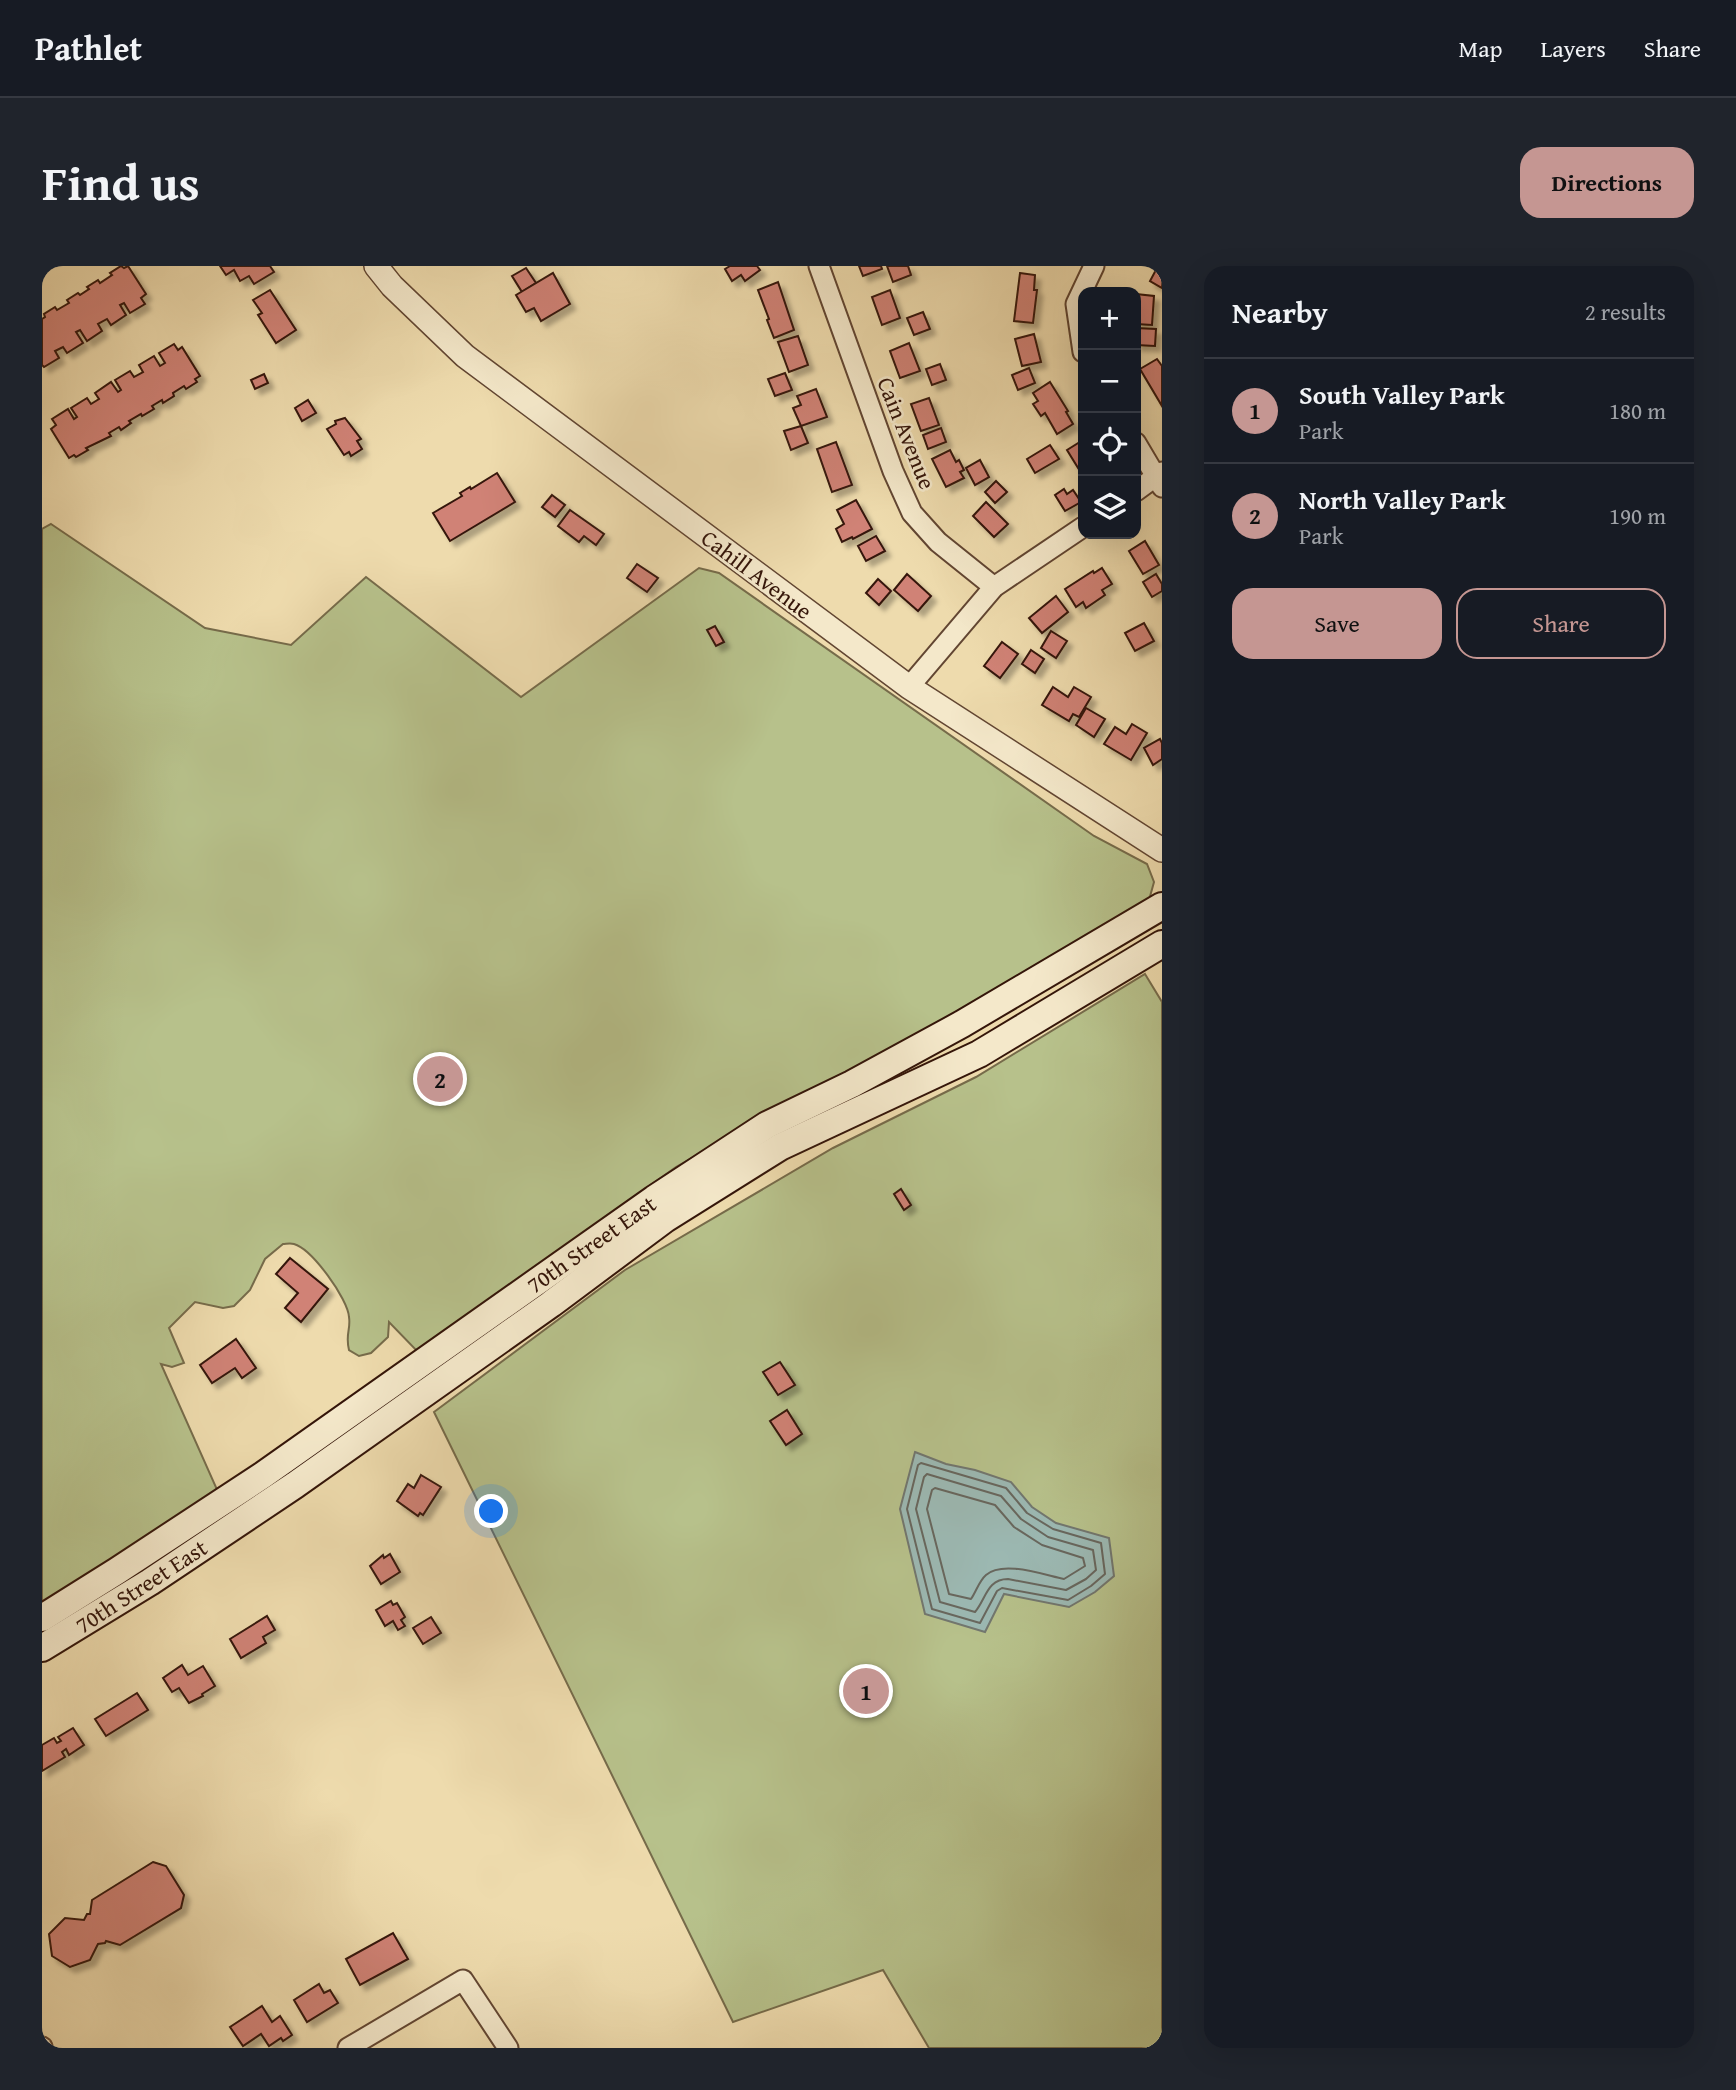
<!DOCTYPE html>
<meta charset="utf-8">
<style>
body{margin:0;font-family:"Gentium Book Plus",serif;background:#20242c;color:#f1f3f6}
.controls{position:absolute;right:21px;top:21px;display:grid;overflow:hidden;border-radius:14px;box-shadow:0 7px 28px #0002}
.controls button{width:63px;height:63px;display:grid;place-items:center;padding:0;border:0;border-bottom:2px solid #363941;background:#171b24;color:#f1f3f6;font:35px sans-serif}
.you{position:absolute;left:450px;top:1246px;width:24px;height:24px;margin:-18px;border:5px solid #fff;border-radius:50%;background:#1a73e8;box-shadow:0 0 0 10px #1a73e833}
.badge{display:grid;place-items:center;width:46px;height:46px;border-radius:50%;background:#c59692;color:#111;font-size:23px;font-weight:700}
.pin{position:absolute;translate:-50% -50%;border:4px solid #fff;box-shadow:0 2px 7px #0006}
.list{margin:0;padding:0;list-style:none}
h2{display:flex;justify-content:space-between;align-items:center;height:91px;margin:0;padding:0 28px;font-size:30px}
h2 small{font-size:23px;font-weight:400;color:#9ea1a6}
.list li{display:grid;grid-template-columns:46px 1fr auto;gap:21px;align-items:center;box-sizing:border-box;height:105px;padding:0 28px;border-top:2px solid #363941}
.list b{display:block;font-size:26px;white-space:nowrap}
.list p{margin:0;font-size:23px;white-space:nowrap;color:#9ea1a6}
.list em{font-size:23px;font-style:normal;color:#9ea1a6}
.actions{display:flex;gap:14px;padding:21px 28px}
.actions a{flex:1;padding:16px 0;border:2px solid #c59692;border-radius:21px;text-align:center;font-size:24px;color:#c59692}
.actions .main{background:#c59692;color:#111}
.icon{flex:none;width:38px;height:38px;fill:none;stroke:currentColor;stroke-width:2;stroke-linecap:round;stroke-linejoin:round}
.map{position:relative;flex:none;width:1120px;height:1782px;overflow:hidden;border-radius:21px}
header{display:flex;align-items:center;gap:42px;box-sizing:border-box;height:98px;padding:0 35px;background:#171b24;border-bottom:2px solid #363941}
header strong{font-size:33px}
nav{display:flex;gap:38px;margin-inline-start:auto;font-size:24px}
.intro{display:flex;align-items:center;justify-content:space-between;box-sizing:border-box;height:168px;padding:0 42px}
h1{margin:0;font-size:49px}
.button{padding:18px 32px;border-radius:21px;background:#c59692;color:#111;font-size:24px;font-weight:700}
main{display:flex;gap:42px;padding:0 42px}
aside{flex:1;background:#171b24;border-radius:21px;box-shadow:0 7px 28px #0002}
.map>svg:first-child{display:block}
</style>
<header>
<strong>Pathlet</strong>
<nav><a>Map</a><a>Layers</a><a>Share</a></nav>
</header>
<div class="intro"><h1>Find us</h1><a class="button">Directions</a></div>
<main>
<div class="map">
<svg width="1120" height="1782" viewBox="0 0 1120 1782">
<defs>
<filter id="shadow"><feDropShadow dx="5.5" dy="5.5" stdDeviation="2" flood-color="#0004"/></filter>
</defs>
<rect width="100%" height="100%" fill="#eedbad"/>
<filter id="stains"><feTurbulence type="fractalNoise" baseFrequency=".00286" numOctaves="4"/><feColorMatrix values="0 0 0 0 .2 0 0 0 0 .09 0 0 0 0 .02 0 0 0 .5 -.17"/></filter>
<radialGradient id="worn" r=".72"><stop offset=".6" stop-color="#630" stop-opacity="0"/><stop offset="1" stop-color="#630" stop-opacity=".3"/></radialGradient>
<!-- green -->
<g fill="#b7c18b" stroke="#766b4a" stroke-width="2">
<path d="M9 258 163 362 249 379 324 311 479 431 657 302 677 307 1052 570 1105 598 1112 616 1107 634 883 768 708 859 634 901 375 1085 347 1056 346 1071 329 1087 317 1090 307 1084C303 1068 309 1064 307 1051 306 1033 270 983 252 978 248 977 244 978 241 978L223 993 208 1024 192 1040 181 1042 153 1036 127 1062 142 1097 130 1101 119 1098 177 1228 0 1338V263Z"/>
<polygon points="1103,708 1120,736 1120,1782 887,1782 841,1704 691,1756 392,1146 583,1004 791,882 934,811"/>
</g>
<!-- water -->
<polygon fill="#9cb9b3" stroke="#72776f" stroke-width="2" points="873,1186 904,1198 933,1204 969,1216 990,1241 1014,1257 1067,1272 1072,1310 1053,1326 1027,1341 962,1328 943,1366 883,1348 858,1243"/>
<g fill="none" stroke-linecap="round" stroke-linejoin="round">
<!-- shore -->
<g stroke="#68675e" stroke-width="2">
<polygon points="879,1197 964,1222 985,1247 1011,1263 1059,1277 1063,1308 1049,1320 1026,1334 960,1322 955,1325 938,1357 890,1343 865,1243 876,1199"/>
<path d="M885 1208 959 1230 979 1253 1006 1271 1051 1284 1054 1304 1044 1313 1024 1324 966 1313C945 1313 944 1333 933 1346L898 1336 874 1243 882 1211Z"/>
<path d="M893 1222 953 1239 972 1261 1000 1279 1041 1292 1043 1300 1022 1313C1002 1309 961 1294 944 1309 937 1315 934 1326 929 1333L907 1328 885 1243 890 1224Z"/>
</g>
</g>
<!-- building -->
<g fill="#d08276" stroke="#341509" stroke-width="2" filter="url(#shadow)">
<polygon points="79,0 82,2 86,0 104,28 99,32 103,38 88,47 82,37 78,39 84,49 69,59 65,53 56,58 60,65 45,75 38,64 34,66 41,77 25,87 21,81 13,85 17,92 2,101 0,99 0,53 3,51 2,48 13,41 15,44 27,37 25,34 36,27 38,29 47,23 45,21 56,14 58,17 70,9 68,7"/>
<polygon points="178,0 228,0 232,6 212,18 207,10 198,15 192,4 184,9"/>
<polygon points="688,0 715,0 718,4 703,15 699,9 690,15 683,3"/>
<polygon points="817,0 839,0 840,3 821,10"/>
<polygon points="845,0 866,0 869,9 851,16"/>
<polygon points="484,2 494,17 480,26 470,10"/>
<polygon points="1115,2 1120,5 1120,22 1108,15"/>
<polygon points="511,7 528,38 499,55 492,42 484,46 474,29"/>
<polygon points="978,7 993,9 992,24 995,24 991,57 972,55"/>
<polygon points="736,16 752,64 732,72 725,54 727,53 716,24"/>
<polygon points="228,24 254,64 234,77 216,49 220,47 211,34"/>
<polygon points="848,24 858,52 840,59 830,31"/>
<polygon points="1094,28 1112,30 1110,59 1094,58"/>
<polygon points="881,46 888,63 872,69 865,52"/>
<polygon points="1094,62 1114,63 1113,80 1094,79"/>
<polygon points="992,68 999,96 980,100 973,73"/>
<polygon points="756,70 766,99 747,106 736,76"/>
<polygon points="867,77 878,105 858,112 848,85"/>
<polygon points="132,78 136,84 140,81 158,110 153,113 155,116 144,123 142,120 131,127 132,130 121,137 120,134 110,140 112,143 100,150 99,148 87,155 89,157 79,164 77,161 67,167 69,170 44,182 46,184 34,191 32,189 27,192 9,163 14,159 10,153 26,143 32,153 35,151 29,142 45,132 49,138 57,133 53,127 69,116 76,126 79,124 73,114 88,105 92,111 101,106 97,99 112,90 118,100 123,97 117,87"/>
<polygon points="1115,93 1120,100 1120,140 1098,103"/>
<polygon points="898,98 904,114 890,119 884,103"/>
<polygon points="987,102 993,117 976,124 970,109"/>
<polygon points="743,107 750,124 733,130 726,113"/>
<polygon points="222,108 226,117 213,123 209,114"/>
<polygon points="1008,116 1026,145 1024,146 1031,158 1015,168 1003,147 999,150 991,138 996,135 991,127"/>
<polygon points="774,123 785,151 759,160 751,142 759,139 755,130"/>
<polygon points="887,132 897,159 879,165 869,138"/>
<polygon points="266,134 274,147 260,155 253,142"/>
<polygon points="303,152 319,173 315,175 320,183 309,190 307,186 302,189 285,163 294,158 293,155"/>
<polygon points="759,160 766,177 749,184 742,165"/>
<polygon points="899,162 904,176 886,183 881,169"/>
<polygon points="1041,174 1041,210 1025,184"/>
<polygon points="794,176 810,219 790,226 775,183"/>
<polygon points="1008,179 1017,193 993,207 985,193"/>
<polygon points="908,184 914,196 917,194 922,204 918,206 922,212 904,221 890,193"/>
<polygon points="938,194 947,211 933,219 924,202"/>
<polygon points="455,207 473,236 408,275 391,247 420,230 418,227 428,221 429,223"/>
<polygon points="954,215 965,226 953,237 943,226"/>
<polygon points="1022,223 1025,228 1031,224 1039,236 1023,245 1013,229"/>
<polygon points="510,229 523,239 513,251 500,241"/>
<polygon points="814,234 830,263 811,273 810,271 800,276 794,263 802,258 795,244"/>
<polygon points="944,236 966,258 952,271 931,250"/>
<polygon points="528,244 562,268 554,279 542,270 537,276 516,260"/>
<polygon points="834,270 843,285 824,295 816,280"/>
<polygon points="1103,275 1117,299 1101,308 1087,285"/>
<polygon points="595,298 616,312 605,326 585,312"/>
<polygon points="1060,302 1070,318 1060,324 1063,329 1044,342 1041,336 1034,341 1023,323 1051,305 1052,307"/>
<polygon points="865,308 889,330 876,345 852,324"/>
<polygon points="1114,308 1120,318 1120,325 1110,331 1101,316"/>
<polygon points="836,313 849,325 837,339 824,327"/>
<polygon points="1014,330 1026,346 1000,367 987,352"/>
<polygon points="1102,357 1112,375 1093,385 1083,367"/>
<polygon points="673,360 682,376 674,380 665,364"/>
<polygon points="1009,365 1025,375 1014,392 999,382"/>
<polygon points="960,376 976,388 958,412 942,400"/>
<polygon points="989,384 1002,393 993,407 980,398"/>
<polygon points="1011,421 1026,431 1032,421 1049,431 1037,451 1031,448 1027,455 1000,439"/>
<polygon points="1044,442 1063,453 1052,471 1034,459"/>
<polygon points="1090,458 1105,467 1089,494 1062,478 1073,461 1084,468"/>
<polygon points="1118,473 1120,477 1120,493 1111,499 1102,482"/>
<polygon points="859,923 869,939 862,944 852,928"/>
<polygon points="248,992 286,1023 259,1056 243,1042 256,1027 234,1008"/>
<polygon points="194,1073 214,1102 200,1112 193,1102 170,1117 158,1099"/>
<polygon points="738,1096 753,1119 736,1129 721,1106"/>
<polygon points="745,1144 760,1168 744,1179 728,1155"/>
<polygon points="379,1209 399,1221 381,1249 378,1247 376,1250 355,1235 366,1218 372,1222"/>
<polygon points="348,1288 358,1306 339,1318 328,1300 341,1289 342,1292"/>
<polygon points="349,1335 351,1339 355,1337 363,1351 359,1354 363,1360 356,1364 351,1355 343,1360 334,1344"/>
<polygon points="225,1350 233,1364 221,1371 224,1377 199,1392 188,1373"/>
<polygon points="389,1351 399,1367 381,1378 371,1362"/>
<polygon points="140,1399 146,1409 161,1400 173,1420 160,1428 161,1430 147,1437 137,1422 130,1426 121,1412"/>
<polygon points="95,1427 106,1444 64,1470 53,1453"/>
<polygon points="31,1462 42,1479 27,1489 24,1483 20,1486 23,1491 0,1505 0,1479 12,1472 15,1477 19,1475 16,1471"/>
<polygon points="111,1596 124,1600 142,1629 139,1642 78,1679 64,1675 63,1677 56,1678 48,1694 28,1701 10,1690 7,1668 23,1652 42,1654 45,1648 48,1648 50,1634"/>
<polygon points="351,1667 366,1693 318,1719 304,1693"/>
<polygon points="277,1718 282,1727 288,1724 296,1737 265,1756 252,1734"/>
<polygon points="220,1740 230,1756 238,1750 250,1769 241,1775 239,1772 227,1780 219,1768 201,1780 188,1761"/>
</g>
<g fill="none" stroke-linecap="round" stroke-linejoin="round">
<defs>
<g id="minor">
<polyline points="777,0 851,205 870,247 896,276 952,321"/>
<polyline points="1041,86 1034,38 1052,0"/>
<polyline points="1094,177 1120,221"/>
<polyline points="1094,225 1120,206"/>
<polyline points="867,421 952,321 1041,261"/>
<polyline points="0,1781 0,1782"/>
<polyline points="306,1782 421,1714 466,1782"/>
</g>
<polyline id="tertiary" points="334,0 350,20 423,90 867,421 1120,584"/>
<g id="secondary">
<polyline points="0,1352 75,1305 221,1209 612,933 725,859 810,818 920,758 1120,640"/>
<polyline points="0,1382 108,1316 253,1219 509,1038 623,953 738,881 937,788 1120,678"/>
</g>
</defs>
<!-- minor casing -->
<use href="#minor" stroke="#624632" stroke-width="23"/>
<!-- tertiary casing -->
<use href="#tertiary" stroke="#624632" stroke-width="26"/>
<!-- secondary casing -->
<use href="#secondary" stroke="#341509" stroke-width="30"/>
<!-- minor -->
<use href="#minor" stroke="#f4e8ca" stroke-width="19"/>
<!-- tertiary -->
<use href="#tertiary" stroke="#f4e8ca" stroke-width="23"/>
<!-- secondary -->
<use href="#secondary" stroke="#f4e8ca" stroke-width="26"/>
</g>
<g text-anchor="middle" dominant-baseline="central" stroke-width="5" stroke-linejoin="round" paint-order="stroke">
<!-- street labels -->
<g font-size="23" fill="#341509" stroke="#f4e8ca">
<text transform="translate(865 167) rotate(68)">Cain Avenue</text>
<text transform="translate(715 308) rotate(37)">Cahill Avenue</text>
<text transform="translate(549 978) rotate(-35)">70th Street East</text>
<text transform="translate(99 1320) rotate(-33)">70th Street East</text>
</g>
</g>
<rect width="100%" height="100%" filter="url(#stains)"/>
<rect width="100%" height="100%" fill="url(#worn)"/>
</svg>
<div class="controls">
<button>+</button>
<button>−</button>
<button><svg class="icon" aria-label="locate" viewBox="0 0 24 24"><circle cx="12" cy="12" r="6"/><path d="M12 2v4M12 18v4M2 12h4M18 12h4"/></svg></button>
<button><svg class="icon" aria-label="layers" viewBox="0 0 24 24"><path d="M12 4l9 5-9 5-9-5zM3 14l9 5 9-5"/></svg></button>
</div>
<div class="you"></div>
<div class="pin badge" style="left:824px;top:1425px">1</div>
<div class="pin badge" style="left:398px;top:813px">2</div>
</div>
<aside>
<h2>Nearby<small>2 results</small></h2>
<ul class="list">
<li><span class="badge">1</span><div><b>South Valley Park</b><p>Park</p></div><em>180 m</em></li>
<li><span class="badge">2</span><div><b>North Valley Park</b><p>Park</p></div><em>190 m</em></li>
</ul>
<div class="actions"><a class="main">Save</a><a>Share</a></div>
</aside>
</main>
